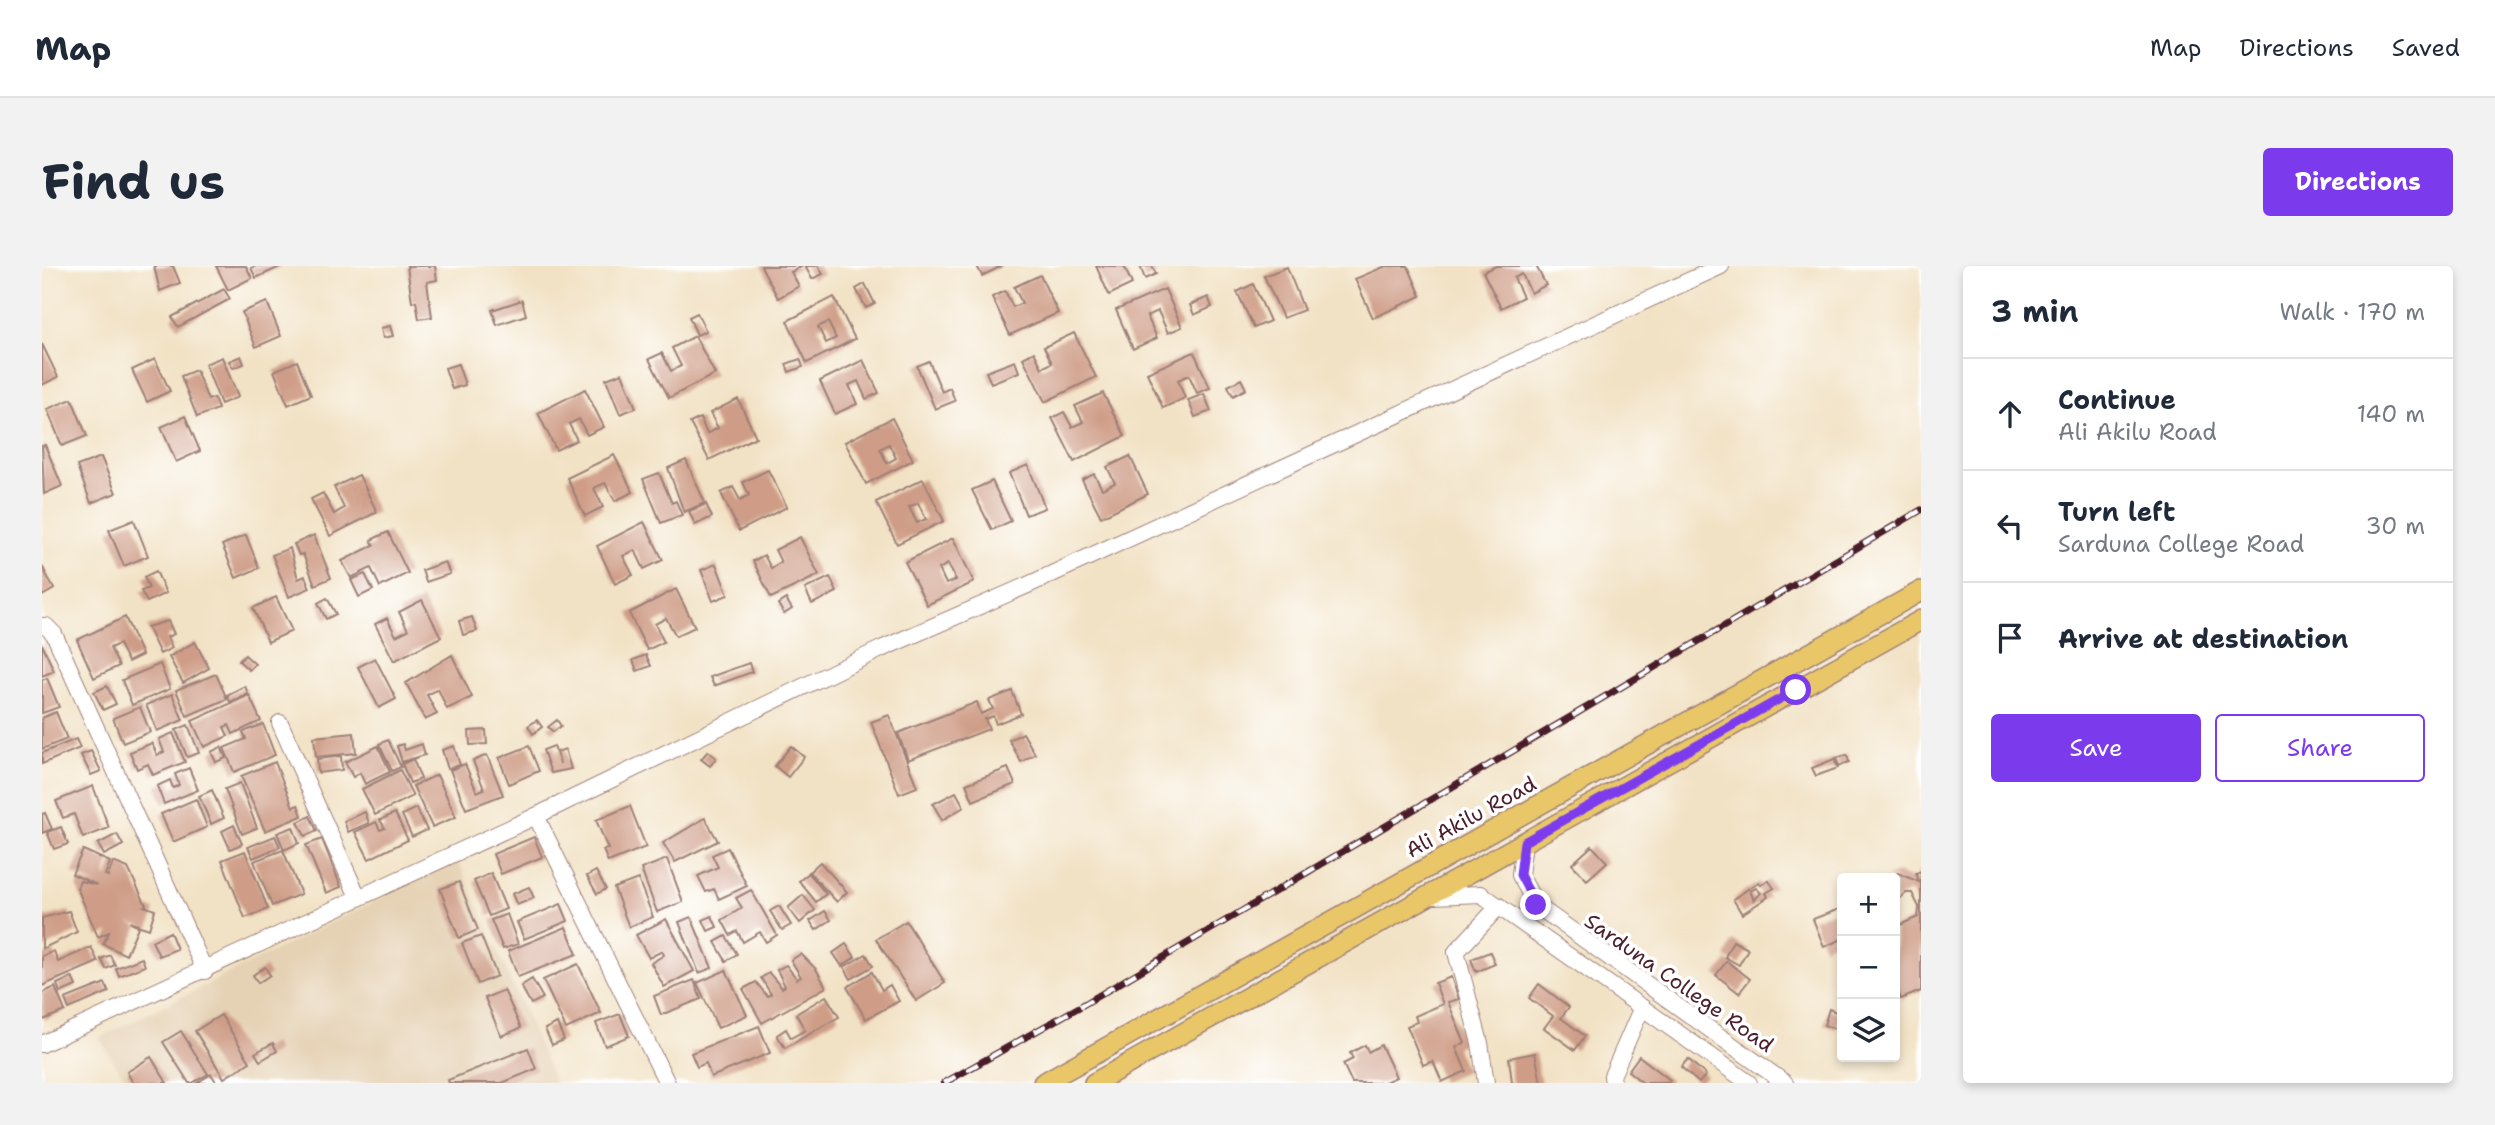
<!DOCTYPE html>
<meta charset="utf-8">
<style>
body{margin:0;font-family:"Shantell Sans",sans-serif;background:#f2f2f3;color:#1f2937}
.controls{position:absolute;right:21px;bottom:21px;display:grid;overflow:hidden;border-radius:7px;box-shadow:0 4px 10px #0003}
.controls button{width:63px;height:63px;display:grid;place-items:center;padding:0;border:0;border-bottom:2px solid #e0e1e3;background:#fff;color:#1f2937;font:35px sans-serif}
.stop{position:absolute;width:21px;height:21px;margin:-16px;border:5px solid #7c3aed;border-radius:50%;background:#fff}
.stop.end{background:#7c3aed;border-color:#fff;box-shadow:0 2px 7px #0008}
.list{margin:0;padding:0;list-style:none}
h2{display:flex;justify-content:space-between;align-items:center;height:91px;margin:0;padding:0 28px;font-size:30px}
h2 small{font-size:23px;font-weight:400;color:#747a83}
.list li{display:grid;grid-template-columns:46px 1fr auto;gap:21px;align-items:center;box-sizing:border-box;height:112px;padding:0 28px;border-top:2px solid #e0e1e3}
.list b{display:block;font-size:26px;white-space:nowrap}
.list p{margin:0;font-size:23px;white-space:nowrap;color:#747a83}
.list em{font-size:23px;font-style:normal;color:#747a83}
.actions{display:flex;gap:14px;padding:21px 28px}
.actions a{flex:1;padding:16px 0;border:2px solid #7c3aed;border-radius:7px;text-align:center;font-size:24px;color:#7c3aed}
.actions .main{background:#7c3aed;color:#fff}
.icon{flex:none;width:38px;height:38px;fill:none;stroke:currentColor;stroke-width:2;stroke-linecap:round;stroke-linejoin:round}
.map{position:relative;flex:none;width:1879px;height:817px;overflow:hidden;border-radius:7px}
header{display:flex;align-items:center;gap:42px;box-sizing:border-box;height:98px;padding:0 35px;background:#fff;border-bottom:2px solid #e0e1e3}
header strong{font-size:33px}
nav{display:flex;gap:38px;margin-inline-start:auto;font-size:24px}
.intro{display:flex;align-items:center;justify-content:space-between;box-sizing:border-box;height:168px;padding:0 42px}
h1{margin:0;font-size:49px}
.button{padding:18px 32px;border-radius:7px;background:#7c3aed;color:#fff;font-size:24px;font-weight:700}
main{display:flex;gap:42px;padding:0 42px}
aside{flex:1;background:#fff;border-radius:7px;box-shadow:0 4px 10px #0003}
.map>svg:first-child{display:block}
</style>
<header>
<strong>Map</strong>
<nav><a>Map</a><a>Directions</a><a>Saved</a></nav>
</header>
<div class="intro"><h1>Find us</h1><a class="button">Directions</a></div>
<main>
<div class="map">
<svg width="1879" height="817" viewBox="0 0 1879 817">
<rect width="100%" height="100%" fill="#fff"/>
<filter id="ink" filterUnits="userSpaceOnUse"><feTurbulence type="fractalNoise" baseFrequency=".0143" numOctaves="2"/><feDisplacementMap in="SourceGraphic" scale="14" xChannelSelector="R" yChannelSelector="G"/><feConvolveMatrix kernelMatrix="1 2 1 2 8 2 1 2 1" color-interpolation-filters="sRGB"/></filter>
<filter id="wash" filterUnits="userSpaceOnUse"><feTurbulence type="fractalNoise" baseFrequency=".00686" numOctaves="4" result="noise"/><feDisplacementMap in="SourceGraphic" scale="28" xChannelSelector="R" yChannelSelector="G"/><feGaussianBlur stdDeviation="1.57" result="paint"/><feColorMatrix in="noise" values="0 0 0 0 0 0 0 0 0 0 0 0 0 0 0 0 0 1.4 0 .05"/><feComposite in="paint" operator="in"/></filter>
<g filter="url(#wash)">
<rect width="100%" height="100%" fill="#f2e2c5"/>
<!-- built -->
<polygon fill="#e5d1b4" points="416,594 513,817 86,817 57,772"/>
<g id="blocks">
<!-- building -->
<g fill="#cf9d87" fill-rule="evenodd">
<polygon points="112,0 131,0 138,17 118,25"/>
<polygon points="174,0 204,0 210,12 186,24"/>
<polygon points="214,0 240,0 214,12 209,2"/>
<polygon points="365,0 393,0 395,14 385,16 390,51 377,53 374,35 370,36"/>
<polygon points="719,0 761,0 749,6 757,20 736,32"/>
<polygon points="763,0 776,0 781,8 770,13"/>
<polygon points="935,0 960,0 940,10"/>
<polygon points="1054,0 1082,0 1090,18 1067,29"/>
<polygon points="1098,0 1110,0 1114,8 1103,13"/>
<polygon points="1344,0 1366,0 1379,30 1331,52 1313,13"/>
<polygon points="1454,0 1494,0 1504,19 1489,27 1480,8 1472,12 1481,31 1459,42 1441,6"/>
<polygon points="1245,1 1262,44 1241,52 1222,10"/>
<polygon points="998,9 1016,47 968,69 950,31 963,25 971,41 980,37 972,21"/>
<polygon points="823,18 833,38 824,42 814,23"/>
<polygon points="1211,18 1228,55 1212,62 1195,26"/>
<polygon points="182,23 188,33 136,61 130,51"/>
<polygon points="1123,23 1140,61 1126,67 1116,45 1105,50 1115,72 1091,83 1074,44"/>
<path d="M792 31 813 73 765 97 745 55ZM786 56 794 72 784 77 776 61Z"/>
<polygon points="1166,31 1170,41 1152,49 1148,39"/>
<polygon points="480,34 484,49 455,59 450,44"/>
<polygon points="225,36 239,70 214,81 200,46"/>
<polygon points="655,47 664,65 655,69 647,51"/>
<polygon points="348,60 351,70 341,72 339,62"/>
<polygon points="1032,67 1054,111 1003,136 981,92 992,86 1000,102 1010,97 1002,81"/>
<polygon points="653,70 673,108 627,132 607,93 620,87 629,105 639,100 630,82"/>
<polygon points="0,78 16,111 0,119"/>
<polygon points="1152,86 1168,122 1155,127 1147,109 1136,114 1143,132 1121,142 1105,107"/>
<polygon points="199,90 202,98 191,102 187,95"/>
<polygon points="180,91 196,131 179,138 163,98"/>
<polygon points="113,93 128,125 105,136 90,104"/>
<polygon points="758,93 761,101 747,106 744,98"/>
<polygon points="821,94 837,127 824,133 816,115 807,119 815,138 793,148 778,115"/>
<polygon points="255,95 269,129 246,139 232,105"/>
<polygon points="887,95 900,126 908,122 913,135 893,143 875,100"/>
<polygon points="973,95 977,106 949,117 944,106"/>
<polygon points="416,98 423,119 410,123 403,102"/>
<polygon points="154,104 166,134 172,132 176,143 155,151 139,110"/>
<polygon points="580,107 594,142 578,148 564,113"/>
<polygon points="1199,113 1204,123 1191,130 1186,120"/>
<polygon points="543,123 562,161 545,169 537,153 527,158 535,174 514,184 496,147"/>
<polygon points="1061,127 1083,170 1032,196 1010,152 1022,146 1030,161 1041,156 1033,140"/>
<polygon points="1162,128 1169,145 1153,151 1146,134"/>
<polygon points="30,133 45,170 20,180 5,143"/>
<polygon points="696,133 714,171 667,194 648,157 658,152 665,168 676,162 668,147"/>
<polygon points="143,150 158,185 134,196 119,161"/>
<path d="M850 152 871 194 824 218 803 176ZM847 178 854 192 845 197 838 183Z"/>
<polygon points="3,179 20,220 2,228 0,180"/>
<polygon points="572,189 591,226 573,235 563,217 552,222 561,241 543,250 525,212"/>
<polygon points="1088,190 1106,228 1059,251 1040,214 1052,208 1060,223 1073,217 1065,201"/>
<polygon points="59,191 74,227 49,237 35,200"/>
<polygon points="644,194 663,237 642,246 626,202"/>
<polygon points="986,199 1003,242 984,249 967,207"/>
<polygon points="726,204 745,241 697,265 679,227 691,221 698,234 707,229 701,216"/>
<polygon points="617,207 630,237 634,235 640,249 619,257 601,213"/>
<polygon points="317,209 335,246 288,270 269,233 281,227 292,248 302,242 292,221"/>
<path d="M881 213 902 255 855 278 834 236ZM876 237 884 253 875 257 867 241Z"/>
<polygon points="950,215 969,255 950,264 930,224"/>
<polygon points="664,238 670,251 653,259 647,245"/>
<polygon points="92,254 106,290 82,300 67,264"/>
<polygon points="602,256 621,294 602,303 593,284 581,290 591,309 573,318 555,280"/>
<polygon points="346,266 366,307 338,321 329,302 309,312 300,295 332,279 329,274"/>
<polygon points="204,269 217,302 194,312 180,279"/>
<polygon points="272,269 289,312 273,319 261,288 257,289 252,278"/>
<polygon points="758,271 777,309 729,332 711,295 722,289 729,302 739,296 733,284"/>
<path d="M911 272 932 316 885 339 863 296ZM906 298 914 314 904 318 897 303Z"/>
<polygon points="248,282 256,313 263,310 268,322 247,331 230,289"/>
<polygon points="403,296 408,308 384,316 380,304"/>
<polygon points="674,298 686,329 671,335 659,304"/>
<polygon points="0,300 12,323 0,330"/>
<polygon points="114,305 124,327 105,336 99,325 107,322 102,311"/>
<polygon points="323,308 331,324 317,331 309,314"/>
<polygon points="788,311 795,326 770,338 763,323"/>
<polygon points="634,323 653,361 634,370 624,352 613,358 622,376 605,384 587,347"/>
<polygon points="234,331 250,365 226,376 211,342"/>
<polygon points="285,332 294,348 284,353 276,337"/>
<polygon points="744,333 750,343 742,348 736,338"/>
<polygon points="380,334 399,371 352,395 333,358 345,352 354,370 366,364 357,346"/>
<polygon points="83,351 100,389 86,396 77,378 68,382 77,400 52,412 35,374"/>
<polygon points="430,351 435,365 421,369 417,355"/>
<polygon points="126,355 132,368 125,371 130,382 118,388 105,361"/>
<polygon points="153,376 167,402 141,417 127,391"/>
<polygon points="0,378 12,405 0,410"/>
<polygon points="203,389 213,398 207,404 197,395"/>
<polygon points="410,389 430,431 405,443 396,423 385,429 395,448 383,454 364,417"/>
<polygon points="604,389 609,400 595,405 591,394"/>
<polygon points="333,392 354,433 337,442 316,401"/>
<polygon points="707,397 710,406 672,420 668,411"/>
<polygon points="118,398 128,423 90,439 80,414"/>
<polygon points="174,408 185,433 145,450 134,424"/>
<polygon points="5,412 17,441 0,447 0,414"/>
<polygon points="65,420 74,438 61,444 52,426"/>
<polygon points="203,420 206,428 188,436 185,429"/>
<polygon points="970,425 979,448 954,458 951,450 943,453 947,463 866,494 856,467 935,436 939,448 951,443 947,434"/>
<polygon points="130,428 141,454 115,465 104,439"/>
<polygon points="207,429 219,455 191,468 187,459 182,461 186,470 162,481 150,455"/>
<polygon points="98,441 108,466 81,477 71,452"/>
<polygon points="14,446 25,473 0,483 0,452"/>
<polygon points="847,449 875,521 857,528 829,456"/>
<polygon points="495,454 500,461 491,468 486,460"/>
<polygon points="515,454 519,460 511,466 506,461"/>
<polygon points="221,458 233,489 192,506 182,482 204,473 201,466"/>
<polygon points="146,459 157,487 145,491 134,464"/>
<polygon points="444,464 445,478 428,479 427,465"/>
<polygon points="131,467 143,496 111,509 106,498 95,503 88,486 110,477 115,489 122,486 117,473"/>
<polygon points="312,467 314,487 274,491 272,471"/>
<polygon points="981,467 993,488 979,496 967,474"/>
<polygon points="34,473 38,482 0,498 0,487"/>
<polygon points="346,474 359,501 350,505 337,478"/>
<polygon points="361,478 363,484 380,478 383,489 360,496 355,480"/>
<polygon points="336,480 348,506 323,518 318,507 311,511 303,496"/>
<polygon points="412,480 418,499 406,503 400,484"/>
<polygon points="487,480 497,505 467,518 457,492"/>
<polygon points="512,480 518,498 515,486 523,483 529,503 509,507 501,484"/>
<polygon points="749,480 762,491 746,511 733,500"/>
<polygon points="179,481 184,492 174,496 169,486"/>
<polygon points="49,485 59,505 49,509 39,489"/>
<polygon points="666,485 674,492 668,500 659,493"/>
<polygon points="445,489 461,529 424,543 408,504 423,498 435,526 442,523 431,495"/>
<polygon points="1805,489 1807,496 1797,500 1794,492"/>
<polygon points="299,490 300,504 276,507 275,493"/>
<polygon points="371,493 379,513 368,517 360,498"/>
<polygon points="1792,493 1796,502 1774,510 1770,502"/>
<polygon points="233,496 251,541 256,539 260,550 223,565 199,510"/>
<polygon points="147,502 156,524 122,538 115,520 128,514 131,522 137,519 133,508"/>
<polygon points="966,502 973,518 931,535 924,518"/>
<polygon points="358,504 371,530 333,549 320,523"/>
<polygon points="395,509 414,551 390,561 371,520"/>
<polygon points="198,517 215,562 200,568 183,523"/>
<polygon points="51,520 67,562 41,572 32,548 21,552 14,535"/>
<polygon points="170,524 182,552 169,558 157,530"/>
<polygon points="914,526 922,541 900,554 891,538"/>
<polygon points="154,533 165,561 131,576 119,548"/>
<polygon points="588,540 604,581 566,596 561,584 566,583 554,554"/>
<polygon points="374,542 385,564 370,571 360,549"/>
<polygon points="323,546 327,557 306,566 302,555"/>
<polygon points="3,547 10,563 0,567 0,548"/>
<polygon points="353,547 366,574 327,593 313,566 334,556 338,564 343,562 338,554"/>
<polygon points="268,550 275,565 263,570 256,556"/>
<polygon points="663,552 676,575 633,596 621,577"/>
<polygon points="192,559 200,578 188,583 180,565"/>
<polygon points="19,561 26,578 12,583 5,566"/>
<polygon points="251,561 257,577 242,584 235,567"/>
<polygon points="75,568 81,579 62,589 56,578"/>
<polygon points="233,570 238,581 211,592 206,581"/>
<polygon points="492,571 500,591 459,608 451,588"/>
<polygon points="280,573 299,621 284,627 264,579"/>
<polygon points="1550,580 1565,596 1545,614 1530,598"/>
<polygon points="686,582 705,620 677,633 672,623 664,626 656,610 676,601 670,589"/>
<polygon points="41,584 68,596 63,609 66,610 71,596 86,602 104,639 102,640 113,644 107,663 87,656 96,661 84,689 61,678 67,666 56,671 35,622 38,615 55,619 30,608"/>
<polygon points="241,584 259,628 230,640 212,595"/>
<polygon points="203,585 226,643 203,652 180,594"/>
<polygon points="625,593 641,636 615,646 599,603"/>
<polygon points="778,596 805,626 795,636 767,606"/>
<polygon points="554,605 564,623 555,628 545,610"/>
<polygon points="1879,605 1879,725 1859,733 1853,718 1853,661 1876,651 1877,641 1870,627 1864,627 1853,637 1853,612 1843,612 1856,607 1877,616 1874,607"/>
<polygon points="449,607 464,643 447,650 432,615"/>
<polygon points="767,607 784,628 774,636 757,615"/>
<polygon points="596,613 611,651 587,661 572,622"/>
<path d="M1726 614 1732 622 1724 627 1726 631 1700 648 1691 633 1717 616 1719 619ZM1714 622 1719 627 1712 634 1708 625Z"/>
<polygon points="417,616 436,664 417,672 398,623"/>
<polygon points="487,621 492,632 475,639 470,628"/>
<polygon points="709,624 735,669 724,676 718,666 701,676 695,665 688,669 680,654 700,642 694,632"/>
<polygon points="761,629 773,644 758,657 746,642"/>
<polygon points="519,638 526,655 482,673 475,656"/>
<polygon points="737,640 749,659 740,664 728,645"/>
<polygon points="1800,642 1800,673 1782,681 1771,653"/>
<polygon points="27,645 35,666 0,683 0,652"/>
<polygon points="783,645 789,654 774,664 768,655"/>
<polygon points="465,648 476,678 461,683 449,654"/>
<polygon points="670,650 675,661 666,665 661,654"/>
<polygon points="649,651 670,702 657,707 637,656"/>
<polygon points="624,653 652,705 622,721 609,697 622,689 620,685 607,692 594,669"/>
<polygon points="864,655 903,717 874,735 834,673"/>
<polygon points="524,661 535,688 476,711 466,685"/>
<polygon points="128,666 135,683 117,690 110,675"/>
<polygon points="439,670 455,710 436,718 420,677"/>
<polygon points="684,670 695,688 684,695 673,676"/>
<polygon points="1691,675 1706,683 1697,699 1683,691"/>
<polygon points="804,678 813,691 800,700 791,687"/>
<polygon points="49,681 56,696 0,720 0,690 12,685 16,696"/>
<polygon points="1448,686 1453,698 1434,706 1429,693"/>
<polygon points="759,688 774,703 784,721 720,757 701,723 714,716 725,730 729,728 719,712 727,707 740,722 743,720 735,704 744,699 755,713 759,711 749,694"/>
<polygon points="824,688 831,700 809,713 802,701"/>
<polygon points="68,689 73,699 64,703 59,693"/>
<polygon points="100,692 103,700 77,710 74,702"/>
<polygon points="1685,695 1708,713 1697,727 1674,709"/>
<polygon points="536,698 559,747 524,763 501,714"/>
<polygon points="223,701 228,709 216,717 211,709"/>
<polygon points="684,704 705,749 676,762 655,717"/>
<polygon points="830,706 840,724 848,719 857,735 824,753 805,721"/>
<polygon points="30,711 34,720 18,727 15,718"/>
<polygon points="1409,711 1417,733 1406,736 1423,777 1414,781 1424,805 1400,816 1391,795 1381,799 1365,760 1375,756 1373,750 1401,738 1393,717"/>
<polygon points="490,713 501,732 489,738 479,720"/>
<polygon points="652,714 659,733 619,749 612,730"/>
<polygon points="63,717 67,726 27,743 23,733"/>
<polygon points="1497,718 1527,741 1519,752 1543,770 1533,784 1502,762 1511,750 1487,732"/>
<polygon points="13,721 23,745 1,754 0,727"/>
<polygon points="462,724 479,762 459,770 443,732"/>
<polygon points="784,730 797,751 743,782 735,769 744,763 749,772 763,764 754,748"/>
<polygon points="1787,743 1799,748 1794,763 1782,759"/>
<polygon points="578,748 587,770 563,780 554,757"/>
<polygon points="179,749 208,796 182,812 153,765"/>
<polygon points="515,757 522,774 510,779 503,763"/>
<polygon points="717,760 728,787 669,811 664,797 655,801 649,787"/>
<polygon points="139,765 166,808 150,817 147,817 121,776"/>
<polygon points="231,777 235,785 218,795 213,787"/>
<polygon points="1323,779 1326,786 1339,779 1354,811 1341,817 1310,817 1301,798 1311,793 1308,787"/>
<polygon points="486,782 494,803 460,817 407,817 406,814"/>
<polygon points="1493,787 1499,817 1470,817 1467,792"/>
<polygon points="1597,790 1628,814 1626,817 1601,817 1586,805"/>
<polygon points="109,791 125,817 91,817 85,806"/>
<polygon points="1646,793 1664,809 1657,817 1639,801"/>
<polygon points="169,808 175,817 155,817"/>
</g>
</g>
</g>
<g filter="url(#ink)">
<use href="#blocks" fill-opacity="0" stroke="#9e8078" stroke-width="2"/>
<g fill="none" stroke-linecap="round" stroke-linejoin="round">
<defs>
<g id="minor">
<polyline points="0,360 4,360 12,368 163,705"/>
<polyline points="238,457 316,631"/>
<polyline points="494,550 625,817"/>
<polyline points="1482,576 1478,609 1494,639 1743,817"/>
<polyline points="1391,630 1439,628 1707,817"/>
<polyline points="0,778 494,550 839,383 988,318 1679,0"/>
<polyline points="1444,817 1438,777 1414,686 1457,640"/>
<polyline points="1571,817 1570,810 1600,741"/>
</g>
<g id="major">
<polyline points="1001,817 1879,325"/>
<polyline points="1052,817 1879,354"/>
</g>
</defs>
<!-- minor casing -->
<use href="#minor" stroke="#9e8078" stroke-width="18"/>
<!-- major casing -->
<use href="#major" stroke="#9e8078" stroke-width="22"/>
<!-- minor -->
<use href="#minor" stroke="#fff" stroke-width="16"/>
<!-- major -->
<use href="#major" stroke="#e9c769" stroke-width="19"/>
<defs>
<polyline id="rail" points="902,817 1039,740 1879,244"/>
</defs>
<!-- rail casing -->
<use href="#rail" stroke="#4a1f2b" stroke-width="7"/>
<!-- rail -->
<use href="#rail" stroke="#fff" stroke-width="4.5" stroke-dasharray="13" stroke-linecap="butt"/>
</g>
</g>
<g fill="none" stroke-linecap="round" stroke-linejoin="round" filter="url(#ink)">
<!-- route -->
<polyline stroke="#7c3aed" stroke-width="9" points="1494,639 1478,609 1482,576 1754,424"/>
</g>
<g text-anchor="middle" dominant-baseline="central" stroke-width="7" stroke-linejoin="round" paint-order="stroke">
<!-- street labels -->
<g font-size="21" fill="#4a1f2b" stroke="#fff">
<text transform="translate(1429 551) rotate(-29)">Ali Akilu Road</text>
<text transform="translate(1637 717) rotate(35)">Sarduna College Road</text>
</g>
</g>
</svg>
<div class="controls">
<button>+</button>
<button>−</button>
<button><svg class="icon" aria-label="layers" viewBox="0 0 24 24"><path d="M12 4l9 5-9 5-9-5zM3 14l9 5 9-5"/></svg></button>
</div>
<div class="stop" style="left:1754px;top:424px"></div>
<div class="stop end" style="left:1494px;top:639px"></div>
</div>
<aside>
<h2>3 min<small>Walk · 170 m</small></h2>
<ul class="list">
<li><svg class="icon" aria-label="ahead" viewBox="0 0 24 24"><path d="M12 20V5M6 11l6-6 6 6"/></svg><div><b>Continue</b><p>Ali Akilu Road</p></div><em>140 m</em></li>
<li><svg class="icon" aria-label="left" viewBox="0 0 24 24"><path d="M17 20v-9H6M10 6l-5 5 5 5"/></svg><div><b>Turn left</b><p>Sarduna College Road</p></div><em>30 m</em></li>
<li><svg class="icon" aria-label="arrive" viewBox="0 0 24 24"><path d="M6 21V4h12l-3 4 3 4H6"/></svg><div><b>Arrive at destination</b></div></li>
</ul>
<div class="actions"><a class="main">Save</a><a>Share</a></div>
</aside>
</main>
